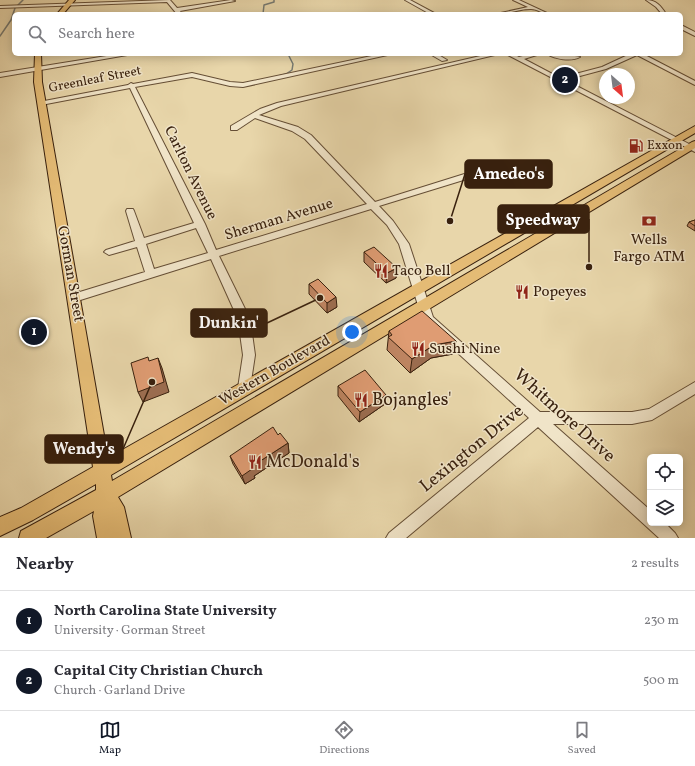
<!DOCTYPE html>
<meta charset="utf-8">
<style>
body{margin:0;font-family:Vollkorn,serif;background:#f7f7f7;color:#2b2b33}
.controls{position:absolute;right:12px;bottom:12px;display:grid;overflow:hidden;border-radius:6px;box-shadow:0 2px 10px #0003}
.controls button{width:36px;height:36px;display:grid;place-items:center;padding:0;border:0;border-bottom:1px solid #e1e1e2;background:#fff;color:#2b2b33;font:20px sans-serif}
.compass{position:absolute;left:599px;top:68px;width:36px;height:36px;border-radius:50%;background:#fff;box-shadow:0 2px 10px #0003;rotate:152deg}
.you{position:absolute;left:352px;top:332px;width:14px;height:14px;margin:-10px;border:3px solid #fff;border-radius:50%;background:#1a73e8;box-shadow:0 0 0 6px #1a73e833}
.badge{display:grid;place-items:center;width:26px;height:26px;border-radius:50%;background:#111827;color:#fff;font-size:13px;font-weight:700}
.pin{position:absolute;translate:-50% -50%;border:2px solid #fff;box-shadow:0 1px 4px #0006}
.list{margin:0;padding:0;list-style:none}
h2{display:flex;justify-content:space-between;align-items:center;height:52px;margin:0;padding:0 16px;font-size:17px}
h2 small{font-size:13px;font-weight:400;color:#7c7c81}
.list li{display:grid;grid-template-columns:26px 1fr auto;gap:12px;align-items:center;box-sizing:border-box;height:60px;padding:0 16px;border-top:1px solid #e1e1e2}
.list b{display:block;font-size:15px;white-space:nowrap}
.list p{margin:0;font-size:13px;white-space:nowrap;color:#7c7c81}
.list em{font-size:13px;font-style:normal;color:#7c7c81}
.icon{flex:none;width:22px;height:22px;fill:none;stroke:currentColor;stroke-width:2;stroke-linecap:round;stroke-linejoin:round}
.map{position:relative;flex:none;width:695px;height:538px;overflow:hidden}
.search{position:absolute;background:#fff;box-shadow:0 2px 10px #0003;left:12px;right:12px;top:12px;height:44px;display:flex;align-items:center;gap:10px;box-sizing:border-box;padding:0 14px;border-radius:6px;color:#7c7c81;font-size:15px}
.sheet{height:172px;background:#fff}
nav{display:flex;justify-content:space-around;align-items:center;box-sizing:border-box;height:56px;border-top:1px solid #e1e1e2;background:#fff;font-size:11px;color:#7c7c81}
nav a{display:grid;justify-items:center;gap:2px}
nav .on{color:#111827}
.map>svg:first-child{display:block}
</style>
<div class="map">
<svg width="695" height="538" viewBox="0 0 695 538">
<rect width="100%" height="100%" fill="#e8d6aa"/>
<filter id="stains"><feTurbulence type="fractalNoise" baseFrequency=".005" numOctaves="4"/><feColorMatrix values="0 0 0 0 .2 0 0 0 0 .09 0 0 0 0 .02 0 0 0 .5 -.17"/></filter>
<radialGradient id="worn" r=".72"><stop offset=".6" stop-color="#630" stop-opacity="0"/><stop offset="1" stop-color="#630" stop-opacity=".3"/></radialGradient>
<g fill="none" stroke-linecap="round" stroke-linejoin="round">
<!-- stream -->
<g stroke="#767a72" stroke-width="1.5">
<polyline points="18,5 23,0"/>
<polyline points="263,14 264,5 274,2 274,0"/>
<polyline points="0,36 11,20 15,8"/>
<polyline points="278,76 286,74 292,70 293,64 288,54"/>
</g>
<defs>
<g id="minor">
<polygon points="170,0 177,8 231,0 235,1 180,11 182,14 177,14 167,2 0,8 0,6"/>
<polygon points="405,0 410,0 436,14 430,14"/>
<path d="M513 0H519L549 14C543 14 537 9 531 9 519 9 508 14 496 14L528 7Z"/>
<path d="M646 0C656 0 661 6 666 14H662L656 7Z"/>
<polygon points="681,25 695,32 695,36 681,29"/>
<polygon points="119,54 133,54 0,77 0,73"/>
<path d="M381 54H392L243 87 230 86 192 77 135 87 205 224 216 250 367 204 305 139 292 131 255 118 237 130H231V126L260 109 277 103 489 54H499L281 106 259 115 298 127 311 135 375 202 490 166H496V170L379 206 393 221 409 244 433 317 540 412H632L649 409 695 382V394L652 420 632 424H553L650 510V523H665L675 533 678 538H659L538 427 406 538H386L389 533 529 418 425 323 421 315 399 244 387 225 371 209 219 256 250 319 255 355 250 388 248 392 244 393 240 392 238 388 243 355 238 319 211 259 74 302 70 301 69 298 70 295 145 272 137 247 109 255 104 252 106 250 135 241 126 211 127 209H133L134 211 144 238 194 223 130 88 41 105 39 104V102L128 85 131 83 133 84 192 73 230 82 243 83ZM196 228 208 253 154 269 146 244Z"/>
<polygon points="430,54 437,54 447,60 442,61"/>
<polygon points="506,54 513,54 519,57 530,54 540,54 524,59 560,78 602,67 630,54 643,54 695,81 695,85 693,84 637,55 606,69 565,80 695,147 695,152"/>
<path d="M547 54C552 54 578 56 580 57 571 62 555 59 547 54Z"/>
</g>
<g id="major">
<polygon points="69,0 75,0 63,14 57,14"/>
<polygon points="35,54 41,54 42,82 108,458 695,126 695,133 111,475 112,481 692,142 695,141 695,148 118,497 124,507 131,538 97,538 93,516 94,511 46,538 19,538 21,531 96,490 96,484 33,520 0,536 0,517 21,508 93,467 34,82"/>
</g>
</defs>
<!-- minor casing -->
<use href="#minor" stroke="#654e35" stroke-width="2"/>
<!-- major casing -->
<use href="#major" stroke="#39210e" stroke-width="2"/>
<!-- minor -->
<use href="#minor" fill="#f0e4c8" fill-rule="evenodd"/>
<!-- major -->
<use href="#major" fill="#e4bb75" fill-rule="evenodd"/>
</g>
<!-- wall -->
<g fill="#c08663" stroke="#39210e">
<polygon points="695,220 695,231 687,226 689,222"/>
<polygon points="364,252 397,268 396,278 386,283 364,262"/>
<polygon points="309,284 337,307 327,313 309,294"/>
<polygon points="389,331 456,341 453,354 431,358 410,373 387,350"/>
<polygon points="338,386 386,395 385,404 359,422 338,396"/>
<polygon points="288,443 289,453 254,476 255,478 245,484 233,464 230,456"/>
</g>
<!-- shaded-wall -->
<g fill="#9c6d50" stroke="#39210e">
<polygon points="397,268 396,278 386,283 387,273"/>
<polygon points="336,297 337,307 327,313 327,303"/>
<polygon points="456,341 453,354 431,358 410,373 412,359 434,345"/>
<polygon points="158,358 162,368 169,392 143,402 138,392"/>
<polygon points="386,395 385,404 359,422 360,412"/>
<polygon points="288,443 289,453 254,476 255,478 245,484 242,476 251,467"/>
</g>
<!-- building -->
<g fill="#df9c73" stroke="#39210e">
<polygon points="695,220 695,226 689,222"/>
<polygon points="374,247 397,268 387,273 364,252"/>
<polygon points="318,279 336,297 327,303 309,284"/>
<polygon points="422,311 456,341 434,345 412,359 388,337 392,335 389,331"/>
<polygon points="148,357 149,361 158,358 164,382 138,392 131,363"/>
<polygon points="365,370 386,395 360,412 338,386"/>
<polygon points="273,427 278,435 280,433 288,443 251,467 252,469 242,476 230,456"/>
</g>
<!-- icons -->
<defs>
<symbol id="fuel-bare" viewBox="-9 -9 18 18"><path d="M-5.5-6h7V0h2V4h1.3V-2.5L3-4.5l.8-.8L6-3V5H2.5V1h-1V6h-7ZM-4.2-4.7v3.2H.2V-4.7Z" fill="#8f2418" stroke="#f0e4c8" stroke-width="2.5" paint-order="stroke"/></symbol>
<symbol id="bank-bare" viewBox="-9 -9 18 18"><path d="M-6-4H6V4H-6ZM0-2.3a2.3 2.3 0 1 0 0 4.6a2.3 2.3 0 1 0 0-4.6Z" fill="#8f2418" stroke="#f0e4c8" stroke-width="2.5" paint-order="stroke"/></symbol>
<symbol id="restaurant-bare" viewBox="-9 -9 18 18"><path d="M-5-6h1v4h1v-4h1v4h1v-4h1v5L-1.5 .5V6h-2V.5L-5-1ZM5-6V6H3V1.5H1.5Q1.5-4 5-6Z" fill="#8f2418" stroke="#f0e4c8" stroke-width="2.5" paint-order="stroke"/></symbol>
</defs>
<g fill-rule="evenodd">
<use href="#fuel-bare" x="626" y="136" width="20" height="20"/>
<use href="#bank-bare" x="639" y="211" width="20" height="20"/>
<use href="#restaurant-bare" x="371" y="261" width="20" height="20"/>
<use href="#restaurant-bare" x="512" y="282" width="20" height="20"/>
<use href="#restaurant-bare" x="408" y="339" width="20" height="20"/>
<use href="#restaurant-bare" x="351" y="390" width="20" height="20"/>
<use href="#restaurant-bare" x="245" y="452" width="20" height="20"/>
</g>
<g text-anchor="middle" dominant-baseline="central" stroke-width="3" stroke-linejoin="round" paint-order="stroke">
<!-- far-street labels -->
<g font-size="13" fill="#39210e" stroke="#f0e4c8">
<text transform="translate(95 80) rotate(-11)">Greenleaf Street</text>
</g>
<!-- far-poi labels -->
<g font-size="13" fill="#39210e" stroke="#f0e4c8" text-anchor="start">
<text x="647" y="146">Exxon</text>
</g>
<!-- street labels -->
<g font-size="15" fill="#39210e" stroke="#f0e4c8">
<text transform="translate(190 173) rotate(64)">Carlton Avenue</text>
<text transform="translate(279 220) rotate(-17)">Sherman Avenue</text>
<text transform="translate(70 274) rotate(80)">Gorman Street</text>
<text transform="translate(275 371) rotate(-30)">Western Boulevard</text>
</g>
<!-- poi labels -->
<g font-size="15" fill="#39210e" stroke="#f0e4c8" text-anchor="start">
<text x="649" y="240" text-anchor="middle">Wells<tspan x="649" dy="17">Fargo ATM</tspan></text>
<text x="392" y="271">Taco Bell</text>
<text x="533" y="292">Popeyes</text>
<text x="429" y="349">Sushi Nine</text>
</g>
<!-- near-poi labels -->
<g font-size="18" fill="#39210e" stroke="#f0e4c8" text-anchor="start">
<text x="372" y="400">Bojangles'</text>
<text x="266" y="462">McDonald's</text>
</g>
<!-- near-street labels -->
<g font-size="18" fill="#39210e" stroke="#f0e4c8">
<text transform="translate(564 416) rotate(42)">Whitmore Drive</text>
<text transform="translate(472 449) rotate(-39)">Lexington Drive</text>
</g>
</g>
<!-- callouts -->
<path fill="none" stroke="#39210e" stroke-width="1.5" d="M450 221L465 174M589 267L589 219M320 298L267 323M152 382L123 449"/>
<g fill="#39210e" stroke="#f0e4c8" stroke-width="1.5">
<circle cx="450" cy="221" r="4"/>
<circle cx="589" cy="267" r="4"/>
<circle cx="320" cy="298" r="4"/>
<circle cx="152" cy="382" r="4"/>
</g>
<g fill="#39210e" stroke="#39210e" stroke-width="1.5">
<rect x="465" y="160" width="87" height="28" rx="4"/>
<rect x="498" y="205" width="91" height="28" rx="4"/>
<rect x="191" y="309" width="76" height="28" rx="4"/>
<rect x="45" y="435" width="78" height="28" rx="4"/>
</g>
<g font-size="16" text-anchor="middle" font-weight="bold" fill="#fff">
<text x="509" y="179">Amedeo's</text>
<text x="543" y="225">Speedway</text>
<text x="229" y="328">Dunkin'</text>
<text x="84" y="454">Wendy's</text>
</g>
<rect width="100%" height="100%" filter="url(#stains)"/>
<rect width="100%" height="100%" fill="url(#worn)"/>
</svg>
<div class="controls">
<button><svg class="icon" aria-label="locate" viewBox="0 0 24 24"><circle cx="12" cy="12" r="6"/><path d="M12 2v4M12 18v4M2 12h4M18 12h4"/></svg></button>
<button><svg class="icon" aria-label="layers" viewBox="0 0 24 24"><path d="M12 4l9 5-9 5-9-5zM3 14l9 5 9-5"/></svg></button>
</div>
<svg class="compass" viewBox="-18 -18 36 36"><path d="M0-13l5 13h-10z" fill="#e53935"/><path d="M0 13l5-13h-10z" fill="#7c7c81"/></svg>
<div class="you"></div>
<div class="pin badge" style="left:34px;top:332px">1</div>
<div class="pin badge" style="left:565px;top:80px">2</div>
<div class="search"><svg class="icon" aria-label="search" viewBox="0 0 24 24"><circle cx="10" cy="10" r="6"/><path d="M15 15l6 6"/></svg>Search here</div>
</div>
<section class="sheet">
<h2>Nearby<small>2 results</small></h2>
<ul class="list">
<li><span class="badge">1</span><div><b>North Carolina State University</b><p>University · Gorman Street</p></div><em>230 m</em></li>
<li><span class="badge">2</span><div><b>Capital City Christian Church</b><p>Church · Garland Drive</p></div><em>500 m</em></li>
</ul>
</section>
<nav>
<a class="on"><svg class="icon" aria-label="map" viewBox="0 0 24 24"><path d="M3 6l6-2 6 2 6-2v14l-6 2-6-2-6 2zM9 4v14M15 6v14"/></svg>Map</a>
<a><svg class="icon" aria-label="directions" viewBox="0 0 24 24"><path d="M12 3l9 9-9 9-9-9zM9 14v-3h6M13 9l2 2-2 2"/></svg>Directions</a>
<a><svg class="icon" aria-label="saved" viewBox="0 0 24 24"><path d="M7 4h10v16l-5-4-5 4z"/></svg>Saved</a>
</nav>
